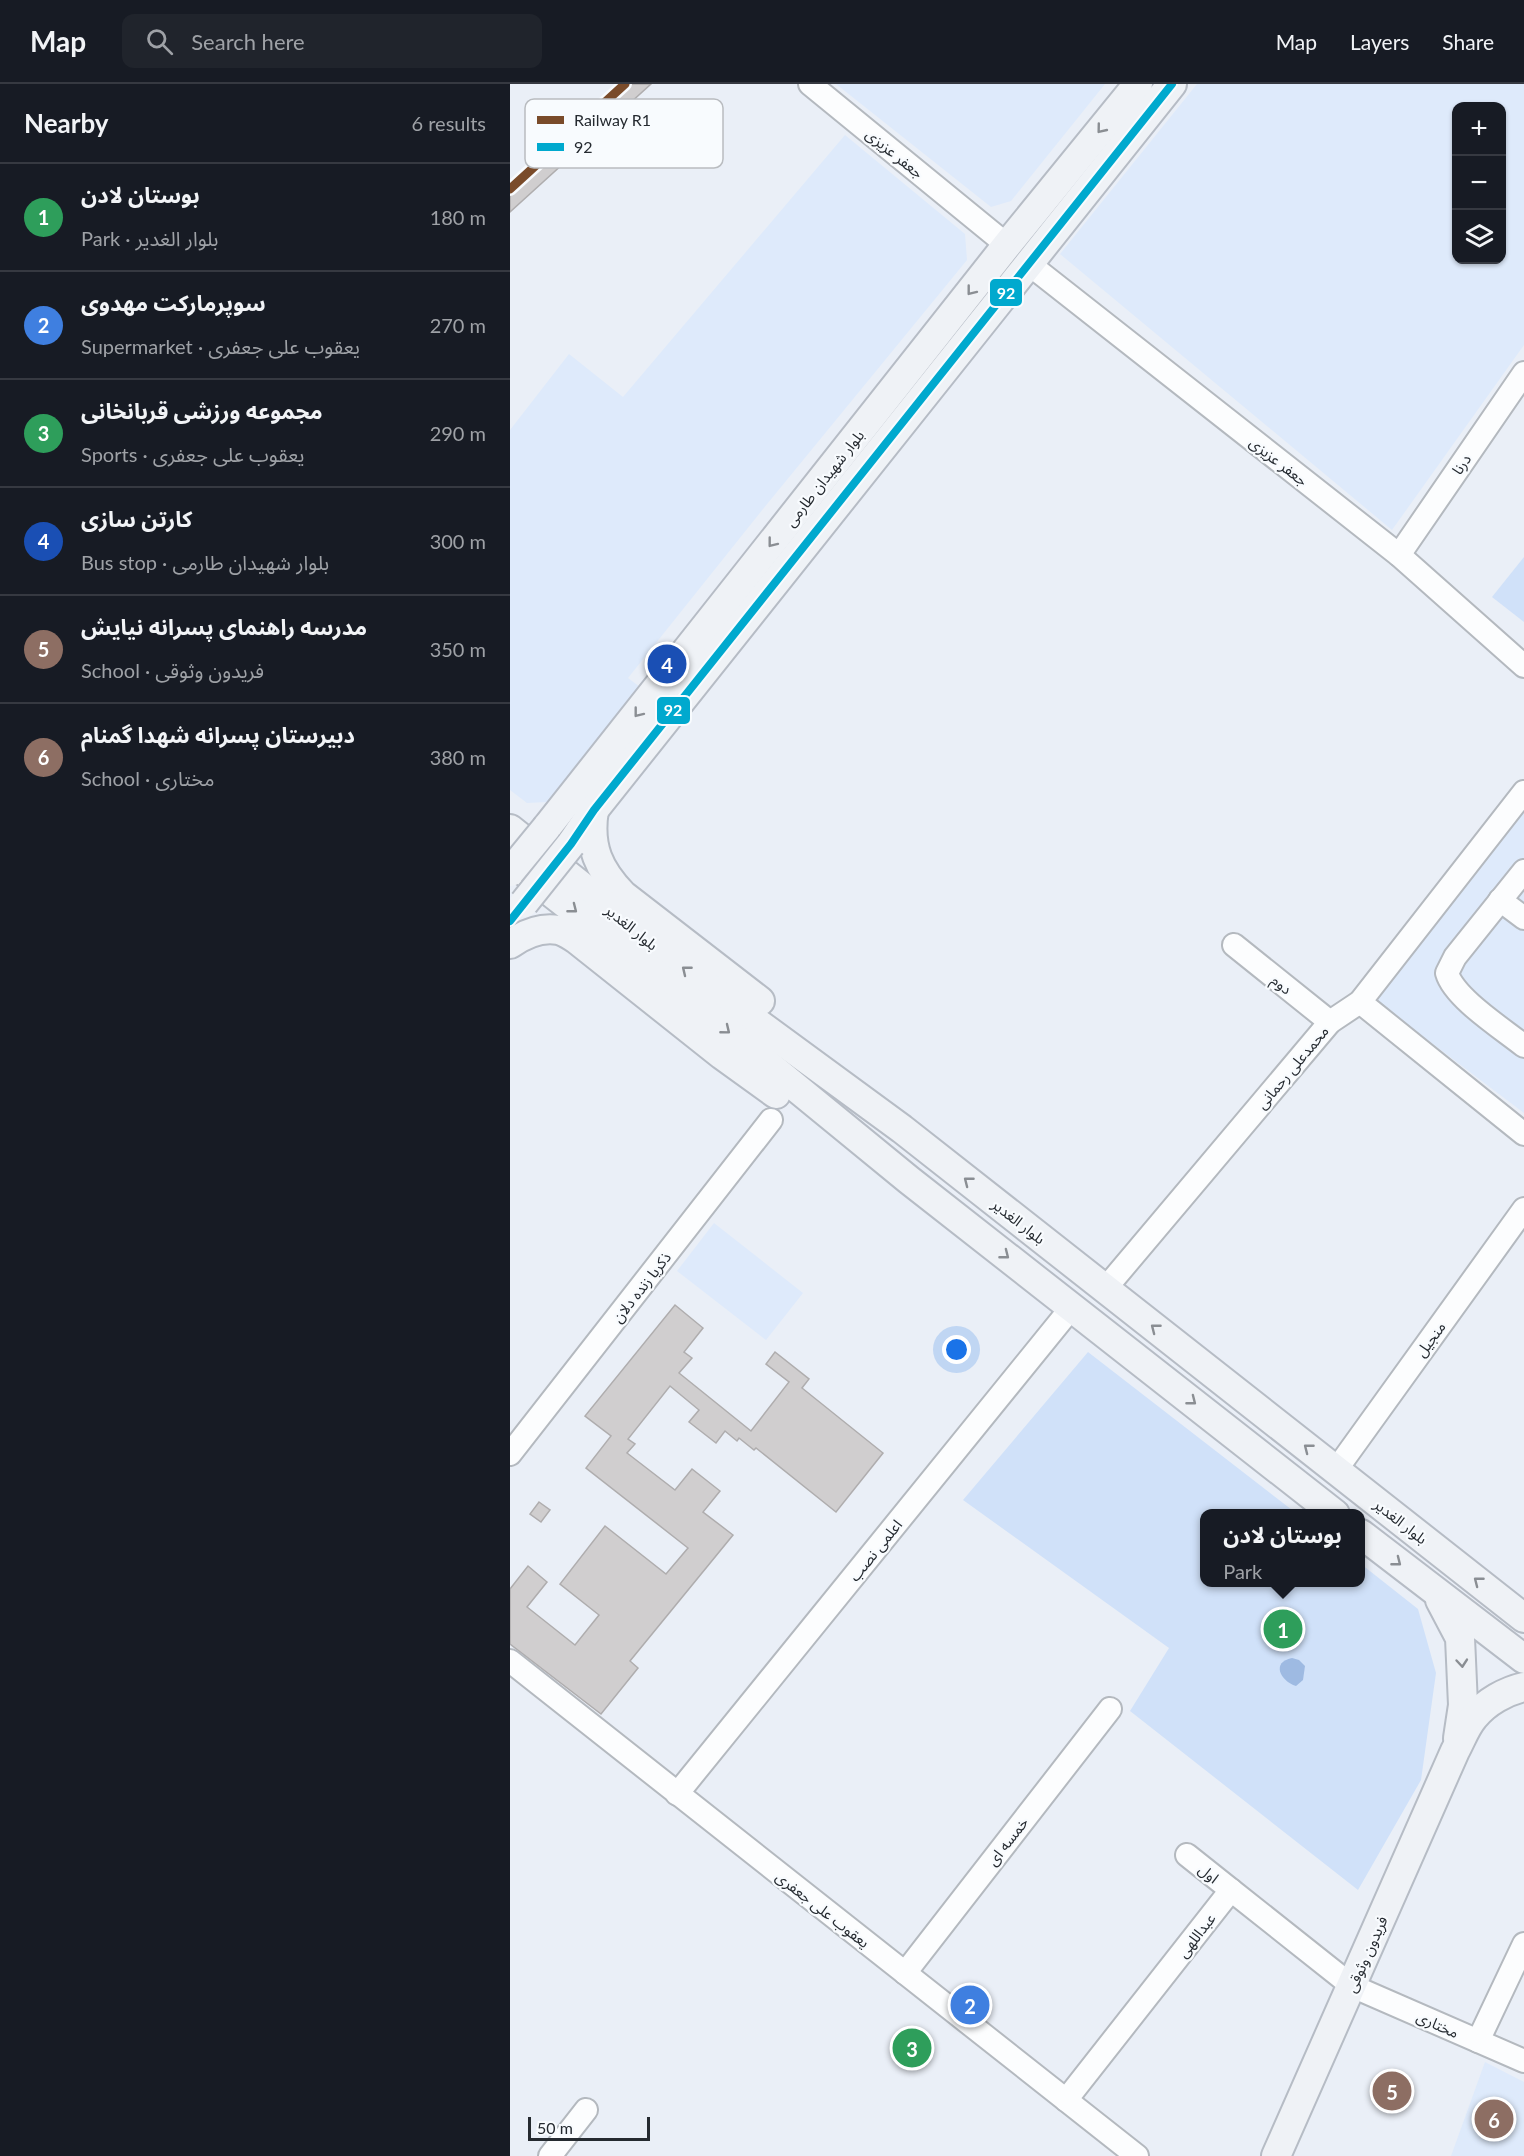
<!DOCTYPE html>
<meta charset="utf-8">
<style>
body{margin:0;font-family:Lato,"Noto Sans Arabic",sans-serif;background:#20242c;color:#f1f3f6}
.controls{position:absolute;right:18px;top:18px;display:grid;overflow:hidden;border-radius:12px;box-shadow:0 2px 4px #0004}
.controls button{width:54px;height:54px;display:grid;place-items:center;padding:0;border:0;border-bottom:2px solid #363941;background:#171b24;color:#f1f3f6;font:30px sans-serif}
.scale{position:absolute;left:18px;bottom:15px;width:122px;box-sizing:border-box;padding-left:6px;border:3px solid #252a30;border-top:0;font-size:16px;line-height:21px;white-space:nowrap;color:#252a30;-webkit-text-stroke:4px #f8fbfe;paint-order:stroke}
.you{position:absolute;left:447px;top:1266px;width:21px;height:21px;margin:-15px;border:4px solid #fff;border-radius:50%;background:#1a73e8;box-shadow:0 0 0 9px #1a73e833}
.badge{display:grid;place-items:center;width:39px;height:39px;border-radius:50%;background:#6a6f76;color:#fff;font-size:20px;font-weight:700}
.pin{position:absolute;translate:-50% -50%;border:3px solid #fff;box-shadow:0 2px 6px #0006}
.popup{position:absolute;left:690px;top:1425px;width:165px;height:78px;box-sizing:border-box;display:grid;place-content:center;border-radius:12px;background:#171b24;filter:drop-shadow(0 2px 4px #0005);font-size:20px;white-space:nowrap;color:#9ea1a6}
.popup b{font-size:22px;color:#f1f3f6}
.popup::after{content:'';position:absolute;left:50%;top:100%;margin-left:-12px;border:12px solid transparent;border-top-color:#171b24}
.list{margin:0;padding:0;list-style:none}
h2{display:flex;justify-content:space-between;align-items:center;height:78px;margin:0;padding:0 24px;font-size:26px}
h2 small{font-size:20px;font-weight:400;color:#9ea1a6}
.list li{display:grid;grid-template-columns:39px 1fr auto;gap:18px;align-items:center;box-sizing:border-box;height:108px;padding:0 24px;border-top:2px solid #363941}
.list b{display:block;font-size:22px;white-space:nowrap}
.list p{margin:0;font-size:20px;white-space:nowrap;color:#9ea1a6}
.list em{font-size:20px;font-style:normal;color:#9ea1a6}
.icon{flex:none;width:33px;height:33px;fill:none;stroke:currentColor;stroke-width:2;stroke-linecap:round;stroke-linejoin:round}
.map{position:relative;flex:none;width:1014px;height:2072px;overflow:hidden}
header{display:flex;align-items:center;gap:36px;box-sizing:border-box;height:84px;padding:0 30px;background:#171b24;border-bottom:2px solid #363941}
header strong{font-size:28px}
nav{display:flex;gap:33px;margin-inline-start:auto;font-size:21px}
.search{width:420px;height:54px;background:#20242c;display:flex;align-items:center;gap:15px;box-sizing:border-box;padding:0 21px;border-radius:12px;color:#9ea1a6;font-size:22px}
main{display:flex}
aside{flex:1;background:#171b24}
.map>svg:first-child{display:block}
</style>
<header>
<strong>Map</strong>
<div class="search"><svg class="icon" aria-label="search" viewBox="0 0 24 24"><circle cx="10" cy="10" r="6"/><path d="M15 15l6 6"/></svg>Search here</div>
<nav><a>Map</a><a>Layers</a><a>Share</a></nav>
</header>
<main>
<aside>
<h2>Nearby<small>6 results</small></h2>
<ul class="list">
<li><span class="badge" style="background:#2e9e5b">1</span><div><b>بوستان لادن</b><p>Park · بلوار الغدیر</p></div><em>180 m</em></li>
<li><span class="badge" style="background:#3f7fe0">2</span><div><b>سوپرمارکت مهدوی</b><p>Supermarket · یعقوب علی جعفری</p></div><em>270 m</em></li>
<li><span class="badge" style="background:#2e9e5b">3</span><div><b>مجموعه ورزشی قربانخانی</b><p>Sports · یعقوب علی جعفری</p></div><em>290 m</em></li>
<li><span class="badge" style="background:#1a4fb4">4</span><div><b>کارتن سازی</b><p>Bus stop · بلوار شهیدان طارمی</p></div><em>300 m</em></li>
<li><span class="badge" style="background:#8d6e63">5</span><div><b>مدرسه راهنمای پسرانه نیایش</b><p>School · فریدون وثوقی</p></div><em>350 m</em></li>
<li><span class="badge" style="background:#8d6e63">6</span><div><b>دبیرستان پسرانه شهدا گمنام</b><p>School · مختاری</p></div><em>380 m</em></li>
</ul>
</aside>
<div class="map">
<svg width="1014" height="2072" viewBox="0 0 1014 2072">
<rect width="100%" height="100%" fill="#eaeff7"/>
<!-- built -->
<g fill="#deeafb" fill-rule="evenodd">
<polygon points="326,0 595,0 501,117 481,123"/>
<path d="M687 0H1014V261L882 446 550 170ZM946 22H992V176H946Z"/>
<polygon points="335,51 455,150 457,176 253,425 118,594 130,603 37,718 17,719 0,706 0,346 59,270 113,313"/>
<polygon points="1014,708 1014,1029 857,910"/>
<polygon points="204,1139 293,1209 256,1256 167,1187"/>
<polygon points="975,1978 1014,1998 1014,2072 941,2072"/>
</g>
<!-- green -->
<g fill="#d0e1f9">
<polygon points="1014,473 1014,538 982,513"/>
<polygon points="578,1268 786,1429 695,1430 695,1498 851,1498 851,1480 908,1525 926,1589 911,1696 848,1806 620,1627 659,1564 453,1416"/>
</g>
<!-- water -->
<path fill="#9ebae2" d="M782 1574 789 1576 795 1582 793 1596 786 1602C770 1597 761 1578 782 1574Z"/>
<!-- building -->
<g fill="#d0cecf" stroke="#afadae" stroke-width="1.5">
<polygon points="117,0 141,0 0,128 0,98 25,75 27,76 45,61 48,64"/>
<polygon points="165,1221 193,1244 174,1268 182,1274 169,1289 241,1347 279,1298 256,1280 265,1268 299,1295 292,1304 373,1369 326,1428 246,1364 244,1366 229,1354 227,1357 215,1347 206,1359 179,1338 189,1326 160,1302 118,1355 125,1360 117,1369 165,1406 182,1385 210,1407 193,1428 223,1451 120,1577 128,1584 91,1630 0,1560 0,1505 18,1482 37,1498 17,1523 65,1561 89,1531 50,1500 95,1442 156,1490 178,1464 76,1384 101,1352 75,1332"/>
<polygon points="29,1418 40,1426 31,1438 20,1430"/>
</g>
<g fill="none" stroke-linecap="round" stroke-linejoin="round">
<defs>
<g id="minor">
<polyline points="300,0 497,161"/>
<polyline points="519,180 889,471 1014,582"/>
<polyline points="889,471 1014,289"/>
<path d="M1014 787 945 873 937 889C944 914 993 945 1014 962"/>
<polyline points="990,816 1014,834"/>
<polyline points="724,861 820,938"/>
<polyline points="850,918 1014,1050"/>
<polyline points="595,1205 820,938 850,918 1014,708"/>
<polyline points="0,1370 261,1036"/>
<polyline points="826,1386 1014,1125"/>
<polyline points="0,1577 627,2072"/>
<polyline points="167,1710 562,1223"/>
<polyline points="677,1771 721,1806"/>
<polyline points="395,1889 600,1625"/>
<polyline points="968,1957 1014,1860"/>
<polyline points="556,2016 721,1806 842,1902 1014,1977"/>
<polyline points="40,2072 76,2026"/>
</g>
<g id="major">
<path d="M84 726C78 763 89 786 113 811L250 917"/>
<polyline points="37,743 497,161 628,0"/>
<polyline points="0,745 193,899 392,1045 1014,1534"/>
<polyline points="61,760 84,726 662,0"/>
<polyline points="11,785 184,920 399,1096 825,1430"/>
<path d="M0 860C13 851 31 843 48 846 54 847 61 852 66 855L212 971 266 1010"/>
<polyline points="851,1450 1014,1575"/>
<polyline points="930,1516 950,1554 953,1621 948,1654"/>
<path d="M766 2072 945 1667C951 1656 956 1642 964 1633 976 1618 996 1607 1014 1603"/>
</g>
</defs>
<!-- minor casing -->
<use href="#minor" stroke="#b4b9bf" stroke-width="26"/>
<!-- major casing -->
<use href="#major" stroke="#b6bcc5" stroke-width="32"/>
<!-- minor -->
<use href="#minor" stroke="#fcfdfe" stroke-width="22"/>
<!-- major -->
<use href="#major" stroke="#eff2f6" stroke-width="28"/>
<defs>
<g id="major-bridge">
<polyline points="0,788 37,743"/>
<polyline points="14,819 61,760"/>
</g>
</defs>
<!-- major-bridge casing -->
<use href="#major-bridge" stroke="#b6bcc5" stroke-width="32" stroke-linecap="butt"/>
<!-- major-bridge -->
<use href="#major-bridge" stroke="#eff2f6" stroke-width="28"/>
<defs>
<polyline id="bus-1" points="0,837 61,760 84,726 662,0"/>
</defs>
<!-- bus-1 casing -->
<use href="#bus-1" stroke="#f8fbfe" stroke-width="12"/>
<!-- bus-1 -->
<use href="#bus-1" stroke="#00a9ce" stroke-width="8"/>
<defs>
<polyline id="rail-1" points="0,105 115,0"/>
</defs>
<!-- rail-1 casing -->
<use href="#rail-1" stroke="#f8fbfe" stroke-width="14"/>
<!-- rail-1 -->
<use href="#rail-1" stroke="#7a4b2a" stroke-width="9"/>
</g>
<!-- one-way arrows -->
<defs><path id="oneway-chevron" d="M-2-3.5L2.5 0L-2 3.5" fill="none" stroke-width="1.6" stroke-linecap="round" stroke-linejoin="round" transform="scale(1.5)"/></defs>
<g stroke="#8a8e93">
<use href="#oneway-chevron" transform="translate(591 45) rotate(129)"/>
<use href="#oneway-chevron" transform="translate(461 207) rotate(128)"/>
<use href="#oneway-chevron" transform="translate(262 459) rotate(128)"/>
<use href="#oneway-chevron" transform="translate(128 629) rotate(128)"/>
<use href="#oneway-chevron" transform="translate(63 825) rotate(38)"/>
<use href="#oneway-chevron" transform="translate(176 886) rotate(-141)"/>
<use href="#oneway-chevron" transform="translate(216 946) rotate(39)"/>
<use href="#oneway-chevron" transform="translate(458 1097) rotate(-142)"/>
<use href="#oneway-chevron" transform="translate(495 1171) rotate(38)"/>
<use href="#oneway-chevron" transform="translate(645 1244) rotate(-142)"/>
<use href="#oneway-chevron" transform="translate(682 1317) rotate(38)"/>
<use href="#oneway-chevron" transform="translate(798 1364) rotate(-142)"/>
<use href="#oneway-chevron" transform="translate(887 1478) rotate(38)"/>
<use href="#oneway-chevron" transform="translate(968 1497) rotate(-142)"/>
<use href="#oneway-chevron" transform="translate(952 1579) rotate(85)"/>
</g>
<g text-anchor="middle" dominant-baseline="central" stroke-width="4.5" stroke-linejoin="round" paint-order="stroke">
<!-- street labels -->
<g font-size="15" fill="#252a30" stroke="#f8fbfe">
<text transform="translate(385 69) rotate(39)">جعفر عزیزی</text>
<text transform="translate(769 377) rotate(38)">جعفر عزیزی</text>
<text transform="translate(951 380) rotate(-55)">درنا</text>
<text transform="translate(314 394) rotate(-52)">بلوار شهیدان طارمی</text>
<text transform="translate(122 843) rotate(39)">بلوار الغدیر</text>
<text transform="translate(772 900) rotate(39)">دوم</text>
<text transform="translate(782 983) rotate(-50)">محمدعلی رحمانی</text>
<text transform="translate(509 1137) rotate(38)">بلوار الغدیر</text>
<text transform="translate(131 1203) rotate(-52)">ذکریا زنده دلان</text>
<text transform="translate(920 1255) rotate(-54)">منجیل</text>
<text transform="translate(891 1437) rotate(38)">بلوار الغدیر</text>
<text transform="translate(365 1466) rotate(-51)">اعلمی نصب</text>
<text transform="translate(497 1757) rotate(-52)">خمسه ای</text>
<text transform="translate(699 1789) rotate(39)">اول</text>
<text transform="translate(313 1825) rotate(38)">یعقوب علی جعفری</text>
<text transform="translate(686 1851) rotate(-52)">عبداللهی</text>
<text transform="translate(856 1870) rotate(-66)">فریدون وثوقی</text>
<text transform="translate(928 1940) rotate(24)">مختاری</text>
</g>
</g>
<!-- legend -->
<rect x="15" y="15" width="198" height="69" rx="9" fill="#f8fbfe" stroke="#b9bcc0" stroke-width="1.5"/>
<rect x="27" y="32" width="27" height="8" fill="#7a4b2a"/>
<rect x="27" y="59" width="27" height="8" fill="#00a9ce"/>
<g font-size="16" fill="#252a30">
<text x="64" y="42">Railway R1</text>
<text x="64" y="69">92</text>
</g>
<g stroke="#f8fbfe" stroke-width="2">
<rect x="479" y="194" width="34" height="29" rx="6" fill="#00a9ce"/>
<rect x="146" y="612" width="35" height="29" rx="6" fill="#00a9ce"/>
</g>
<g font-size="16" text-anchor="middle" font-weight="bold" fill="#fff">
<text x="496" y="215">92</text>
<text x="163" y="632">92</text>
</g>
</svg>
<div class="controls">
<button>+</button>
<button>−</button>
<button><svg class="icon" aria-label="layers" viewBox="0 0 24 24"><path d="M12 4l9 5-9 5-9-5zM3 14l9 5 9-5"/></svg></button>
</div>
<div class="scale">50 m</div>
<div class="you"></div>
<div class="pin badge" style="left:773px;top:1545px;background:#2e9e5b">1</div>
<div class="popup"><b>بوستان لادن</b>Park</div>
<div class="pin badge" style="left:460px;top:1921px;background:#3f7fe0">2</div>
<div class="pin badge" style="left:402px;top:1964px;background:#2e9e5b">3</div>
<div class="pin badge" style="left:157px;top:580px;background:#1a4fb4">4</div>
<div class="pin badge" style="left:882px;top:2007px;background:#8d6e63">5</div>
<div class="pin badge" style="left:984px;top:2035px;background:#8d6e63">6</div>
</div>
</main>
